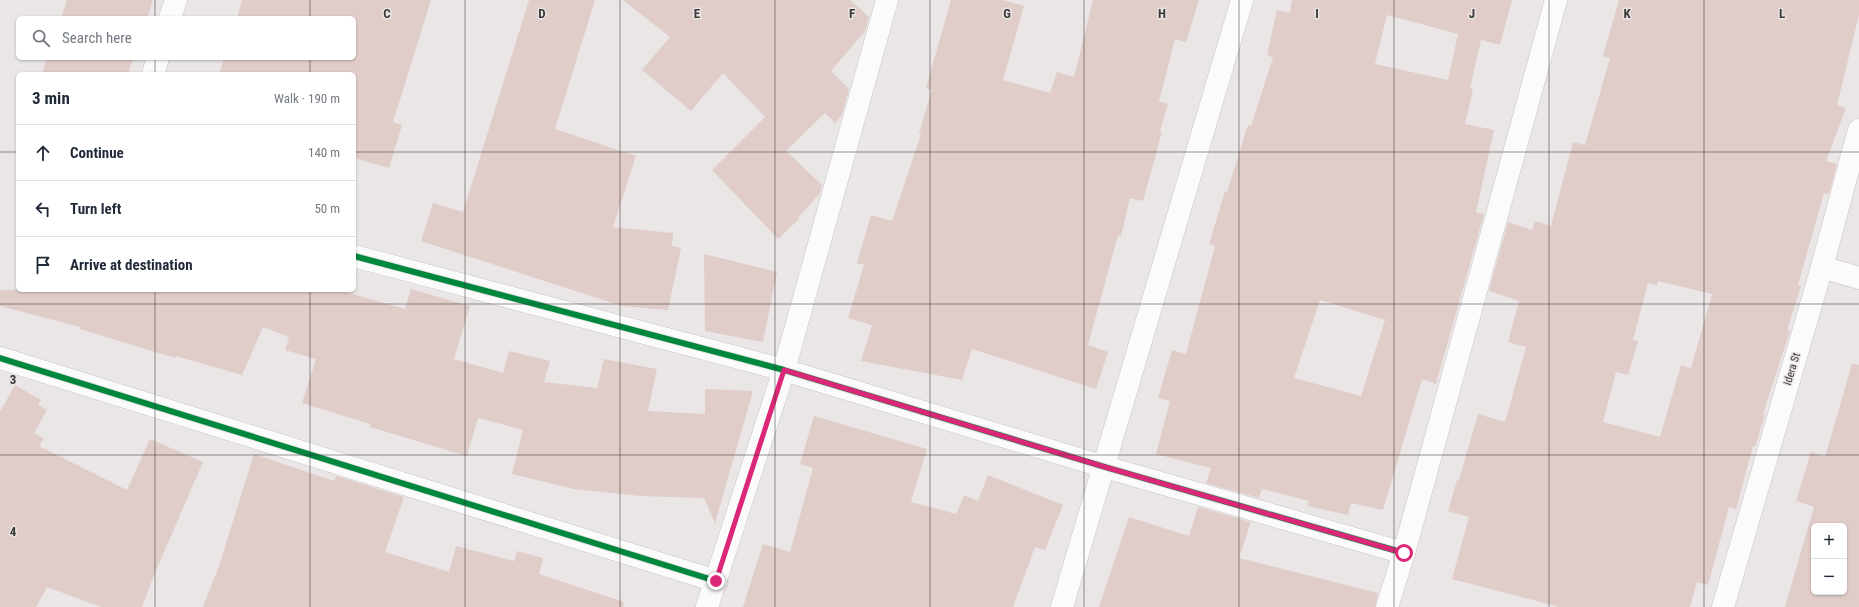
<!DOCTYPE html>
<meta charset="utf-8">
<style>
body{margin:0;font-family:"Roboto Condensed",sans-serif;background:#f6f6f7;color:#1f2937}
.controls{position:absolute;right:12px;bottom:12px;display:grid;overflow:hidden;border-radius:6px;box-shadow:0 1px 3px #0004}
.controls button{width:36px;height:36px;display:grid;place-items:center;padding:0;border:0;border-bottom:1px solid #e0e1e3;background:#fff;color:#1f2937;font:20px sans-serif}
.stop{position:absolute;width:12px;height:12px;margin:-9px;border:3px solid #db2777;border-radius:50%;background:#fff}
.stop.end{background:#db2777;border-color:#fff;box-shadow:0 1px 4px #0008}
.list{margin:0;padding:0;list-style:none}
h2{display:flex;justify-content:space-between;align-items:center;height:52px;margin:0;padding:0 16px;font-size:17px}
h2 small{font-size:13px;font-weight:400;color:#747a83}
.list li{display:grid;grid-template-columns:26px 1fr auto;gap:12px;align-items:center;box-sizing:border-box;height:56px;padding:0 16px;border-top:1px solid #e0e1e3}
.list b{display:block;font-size:15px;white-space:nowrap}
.list em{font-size:13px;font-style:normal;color:#747a83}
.icon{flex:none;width:22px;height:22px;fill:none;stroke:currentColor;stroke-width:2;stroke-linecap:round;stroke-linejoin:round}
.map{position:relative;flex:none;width:1859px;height:607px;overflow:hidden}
.search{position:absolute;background:#fff;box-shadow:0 1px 3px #0004;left:16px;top:16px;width:340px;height:44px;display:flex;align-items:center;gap:10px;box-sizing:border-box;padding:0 14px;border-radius:6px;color:#747a83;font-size:15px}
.panel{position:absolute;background:#fff;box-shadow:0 1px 3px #0004;left:16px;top:72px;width:340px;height:220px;border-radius:6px}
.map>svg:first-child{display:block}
</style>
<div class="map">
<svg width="1859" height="607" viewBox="0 0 1859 607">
<rect width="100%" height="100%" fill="#e9e6e5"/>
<!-- building -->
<g fill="#e0cdca" fill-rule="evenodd">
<polygon points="67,0 153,0 147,18 61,18"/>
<polygon points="242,0 431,0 393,122 402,125 389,168 354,158 354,74 219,74 224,58 354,58 354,18 237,18"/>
<polygon points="529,0 595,0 555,129 636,156 613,227 673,233 672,246 681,248 668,310 622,306 421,241 433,203 463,212"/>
<polygon points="623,0 850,0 869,17 865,31 831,71 849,89 842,115 835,123 825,113 786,151 822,185 820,193 798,218 799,219 778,239 712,170 765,117 723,73 691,111 642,70 670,37"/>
<polygon points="951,0 1003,0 1024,6 1003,80 1050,93 1057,72 1074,77 1093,0 1199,0 1186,42 1175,39 1159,101 1168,104 1160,131 1162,132 1143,201 1130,198 1121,236 1118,235 1088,345 1108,352 1096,389 972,349 962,380 861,361 872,325 848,318 864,265 857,263 871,215 892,221 921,134 919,133 932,90 926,88"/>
<path d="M1292 0H1512L1500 45 1481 40 1470 88 1473 89 1465 124 1494 130 1476 212 1484 214 1436 384 1422 379 1383 510 1351 503 1348 515 1308 506 1309 501 1262 489 1259 498 1206 483 1211 468 1156 454 1170 401 1158 398 1172 350 1186 354 1215 246 1209 244 1225 191 1227 192 1248 125 1251 126 1273 57 1267 55 1277 10 1290 13ZM1387 15 1458 34 1448 80 1375 64ZM1320 300 1385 320 1361 396 1294 378Z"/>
<path d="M1619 0H1859V15L1837 105 1846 108 1826 161 1837 164 1829 194 1824 193 1798 285 1801 286 1787 330 1790 331 1763 414 1765 415 1755 447 1753 446 1736 509 1729 507 1708 585 1697 582 1690 607H1559L1452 579 1469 517 1448 511 1457 480H1459L1478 414 1505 422 1526 347 1508 342 1519 301 1489 291 1508 222 1532 230 1535 221 1551 226 1573 142 1585 145 1610 58 1603 56ZM1658 281 1712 294 1691 368 1681 365 1660 437 1603 422 1616 372 1628 375 1638 341 1633 340 1648 283 1657 285Z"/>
<polygon points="47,58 133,58 128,74 42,74"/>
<polygon points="704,254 777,272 763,342 705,331"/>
<polygon points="411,289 470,306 454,359 503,373 509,351 550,361 544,382 597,388 604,359 657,369 648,411 705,414 705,389 753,391 715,523 704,498 640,496 574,489 512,474 523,430 478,418 467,456 370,427 370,424 302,403 316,359 285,350 289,337 263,327 242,375 176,356 175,358 80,329 80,327 0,306 0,290 339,290 405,309"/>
<path d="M1852 364 1859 365V607H1785L1814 507 1796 501 1811 452 1825 457ZM1814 526H1844V592H1814Z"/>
<polygon points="15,385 41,400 38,405 47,410 34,433 44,438 39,446 127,490 150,439 203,462 154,575 142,607 101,607 47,587 36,607 0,607 0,412"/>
<polygon points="814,416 927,449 911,502 956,514 964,495 978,501 988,475 1063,505 1045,550 1035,547 1013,607 743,607 763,544 790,552 813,468 800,464"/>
<polygon points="254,454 334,481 336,476 404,497 385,552 449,572 456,546 514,561 517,551 543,558 539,574 624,602 623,607 203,607 219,566"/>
<polygon points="1198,507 1251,522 1239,558 1378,593 1375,607 1099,607 1129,517 1189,536"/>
</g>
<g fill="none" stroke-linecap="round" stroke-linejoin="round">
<defs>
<g id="minor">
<polyline points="170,18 176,0"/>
<polyline points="153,74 158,58"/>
<polyline points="354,256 784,370 1105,467 1404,553"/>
<polyline points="1822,267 1859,278"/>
<polyline points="0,358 716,581"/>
<polyline points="707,607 784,370 887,0"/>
<polyline points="1062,607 1242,0"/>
<polyline points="1387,607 1404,553 1556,0"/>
<polyline points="1723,607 1820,274 1859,130"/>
</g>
</defs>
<!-- minor casing -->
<use href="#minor" stroke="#c6c4c3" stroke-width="23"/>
<!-- minor -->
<use href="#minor" stroke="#fcfbfb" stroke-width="22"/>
<defs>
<g id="cycleway">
<polyline points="354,256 784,370 1105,467 1404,553"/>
<polyline points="0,358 716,581"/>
</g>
</defs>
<!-- cycleway casing -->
<use href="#cycleway" stroke="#eae5e4" stroke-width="8"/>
<!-- cycleway -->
<use href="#cycleway" stroke="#00873e" stroke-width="6"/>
</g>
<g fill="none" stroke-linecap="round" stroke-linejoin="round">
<!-- route -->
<polyline stroke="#db2777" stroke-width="5" points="716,581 784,370 1105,467 1404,553"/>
</g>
<!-- grid -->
<path fill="none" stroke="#3c3939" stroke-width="1" stroke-opacity="0.55" d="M155 0V18M310 0V18M465 0V607M620 0V607M775 0V607M930 0V607M1084 0V607M1239 0V607M1394 0V607M1549 0V607M1704 0V607M155 58V74M310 58V74M0 152H18M354 152H1859M155 290V607M310 290V607M0 304H1859M0 455H1859"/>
<g text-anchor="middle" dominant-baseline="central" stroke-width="3" stroke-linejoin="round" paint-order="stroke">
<!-- street labels -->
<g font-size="11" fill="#3c3939" stroke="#eae5e4">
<text transform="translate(1792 369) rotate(-73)">Idera St</text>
</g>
</g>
<g font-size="13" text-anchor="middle" font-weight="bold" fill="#3c3939" stroke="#eae5e4" stroke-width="3" stroke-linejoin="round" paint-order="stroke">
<text x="387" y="18">C</text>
<text x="542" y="18">D</text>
<text x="697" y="18">E</text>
<text x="852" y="18">F</text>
<text x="1007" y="18">G</text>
<text x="1162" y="18">H</text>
<text x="1317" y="18">I</text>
<text x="1472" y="18">J</text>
<text x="1627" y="18">K</text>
<text x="1782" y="18">L</text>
<text x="13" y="384">3</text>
<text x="13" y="536">4</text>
</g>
</svg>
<div class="controls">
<button>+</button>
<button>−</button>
</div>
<div class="stop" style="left:1404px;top:553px"></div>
<div class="stop end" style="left:716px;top:581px"></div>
<div class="search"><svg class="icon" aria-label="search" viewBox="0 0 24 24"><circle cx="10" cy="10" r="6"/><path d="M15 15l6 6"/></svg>Search here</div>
<section class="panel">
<h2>3 min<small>Walk · 190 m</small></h2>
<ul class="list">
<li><svg class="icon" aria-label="ahead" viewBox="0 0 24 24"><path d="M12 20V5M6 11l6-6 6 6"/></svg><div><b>Continue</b></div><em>140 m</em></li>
<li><svg class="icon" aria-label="left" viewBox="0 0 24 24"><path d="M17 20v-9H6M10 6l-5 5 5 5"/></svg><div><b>Turn left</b></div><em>50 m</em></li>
<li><svg class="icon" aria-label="arrive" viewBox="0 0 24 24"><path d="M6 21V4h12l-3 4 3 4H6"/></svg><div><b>Arrive at destination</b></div></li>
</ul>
</section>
</div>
